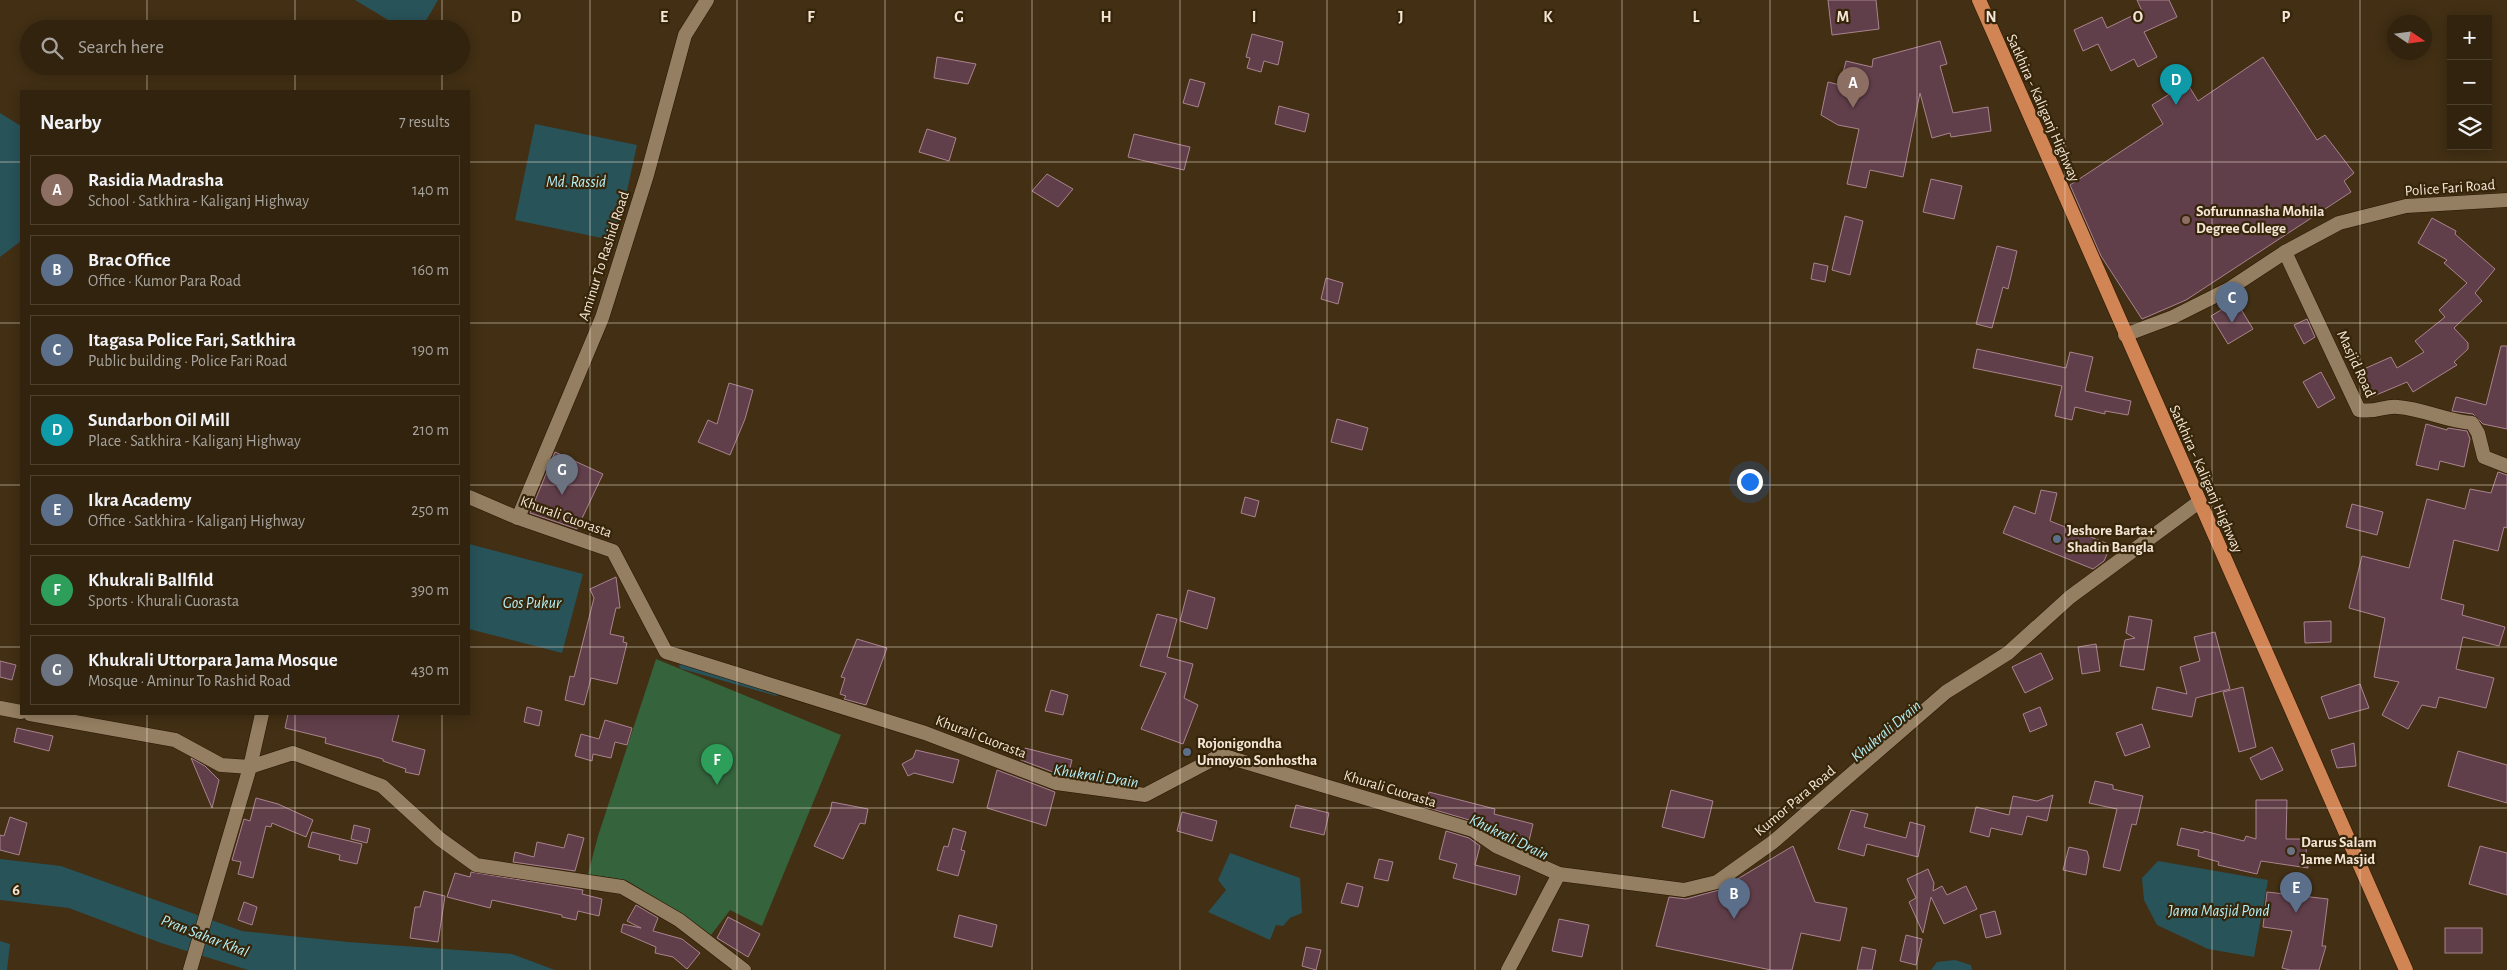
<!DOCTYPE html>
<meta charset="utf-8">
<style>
body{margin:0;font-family:"Alegreya Sans",sans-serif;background:#3d2f1d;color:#f1f3f6}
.controls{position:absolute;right:15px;top:15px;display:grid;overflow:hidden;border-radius:0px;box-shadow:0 2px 12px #0003}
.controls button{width:45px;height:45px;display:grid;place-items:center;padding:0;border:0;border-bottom:1px solid #4d402f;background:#32230f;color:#f1f3f6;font:25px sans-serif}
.compass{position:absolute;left:2387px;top:15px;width:45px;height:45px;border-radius:50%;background:#32230f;box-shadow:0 2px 12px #0003;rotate:103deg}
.you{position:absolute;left:1749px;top:481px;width:18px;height:18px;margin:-12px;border:4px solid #fff;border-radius:50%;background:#1a73e8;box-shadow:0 0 0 8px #1a73e833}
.badge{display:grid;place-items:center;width:32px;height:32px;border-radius:50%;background:#db2777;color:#fff;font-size:16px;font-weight:700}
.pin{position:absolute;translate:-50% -41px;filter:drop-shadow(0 1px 2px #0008)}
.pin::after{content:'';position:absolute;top:26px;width:18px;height:15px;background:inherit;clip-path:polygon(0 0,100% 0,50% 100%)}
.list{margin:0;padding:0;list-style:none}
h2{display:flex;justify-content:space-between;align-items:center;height:65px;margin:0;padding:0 20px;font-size:21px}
h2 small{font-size:16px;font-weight:400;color:#a8a49e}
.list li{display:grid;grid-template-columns:32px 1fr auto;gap:15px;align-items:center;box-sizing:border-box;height:70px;margin:0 10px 10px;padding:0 10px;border:1px solid #4d402f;border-radius:0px}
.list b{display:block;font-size:19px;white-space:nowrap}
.list p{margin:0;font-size:16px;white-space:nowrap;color:#a8a49e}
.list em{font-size:16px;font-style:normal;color:#a8a49e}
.icon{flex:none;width:28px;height:28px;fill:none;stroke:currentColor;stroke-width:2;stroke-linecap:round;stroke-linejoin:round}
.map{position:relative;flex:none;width:2507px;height:970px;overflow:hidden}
.search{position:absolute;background:#32230f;box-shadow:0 2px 12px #0003;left:20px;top:20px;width:450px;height:55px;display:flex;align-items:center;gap:12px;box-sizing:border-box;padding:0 18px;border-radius:28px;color:#a8a49e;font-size:19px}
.panel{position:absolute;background:#32230f;box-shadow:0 2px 12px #0003;left:20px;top:90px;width:450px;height:625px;border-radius:0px}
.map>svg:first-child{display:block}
</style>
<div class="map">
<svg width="2507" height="970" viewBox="0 0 2507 970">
<rect width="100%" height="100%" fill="#422f14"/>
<!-- green -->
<polygon fill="#35633c" points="656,659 841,735 762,926 730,910 711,935 684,915 626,880 588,874 598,836"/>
<!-- water -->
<g fill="#285359">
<polygon points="355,0 438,0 421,29 403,29"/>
<polygon points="0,113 21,126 21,241 0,257"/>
<polygon points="535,124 637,145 616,241 515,220"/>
<polygon points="469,544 583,574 562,653 469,629"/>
<polygon points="1230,853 1300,878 1302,913 1290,918 1283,926 1276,925 1270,940 1208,912 1226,890 1218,880"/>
<polygon points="0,859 61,866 242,931 348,942 512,954 555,970 248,970 161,943 69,908 0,900"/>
<polygon points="2158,861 2268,880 2254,957 2208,949 2157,925 2144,900 2142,878"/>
<polygon points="0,941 10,944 7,970 0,970"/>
<polygon points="1955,960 1971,965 1972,970 1931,970 1937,962"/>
</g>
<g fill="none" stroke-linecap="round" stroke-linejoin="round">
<!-- stream -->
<polyline stroke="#285359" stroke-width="5.5" points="682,666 776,693"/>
</g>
<!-- building -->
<g fill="#613f4a" stroke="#a9838e">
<polygon points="1828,0 1876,0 1879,29 1832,35"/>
<polygon points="2137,0 2169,0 2177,17 2144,32 2157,57 2138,67 2134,59 2111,71 2098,44 2083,51 2074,30 2102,17 2107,28 2142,11"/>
<polygon points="1252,34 1283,42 1278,65 1264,61 1261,72 1247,68 1250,58 1246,57"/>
<polygon points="1940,41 1947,64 1940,66 1953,113 1988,107 1991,131 1951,137 1950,133 1932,138 1920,93 1903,177 1870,170 1866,188 1847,184 1859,129 1838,125 1821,115 1828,82 1840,85 1846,61 1872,67 1873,59"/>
<polygon points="937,57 976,64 968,84 934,78"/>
<polygon points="2263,57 2317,140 2325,135 2354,173 2344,181 2351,192 2186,300 2142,319 2101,256 2070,185 2163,124 2152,105 2187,83 2198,101"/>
<polygon points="1190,79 1205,83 1198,107 1183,103"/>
<polygon points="1279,106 1309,114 1305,132 1275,124"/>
<polygon points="927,129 956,138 949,161 919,152"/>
<polygon points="1134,134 1190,147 1184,170 1128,157"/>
<polygon points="1047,174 1073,189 1058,207 1032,191"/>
<polygon points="1931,179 1962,186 1954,219 1923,212"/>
<polygon points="1845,216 1863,221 1850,275 1832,270"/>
<polygon points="2432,218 2456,231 2455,234 2495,269 2475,293 2482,301 2454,328 2468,343 2468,349 2454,362 2457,365 2413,392 2407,382 2369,398 2357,372 2391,357 2397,368 2424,352 2415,341 2445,317 2439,310 2467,283 2444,263 2447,260 2418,243"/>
<polygon points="1997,246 2017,251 2008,289 2003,287 1992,328 1976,324"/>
<polygon points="1814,263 1828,266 1825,282 1811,279"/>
<polygon points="1326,278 1343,283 1338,304 1321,299"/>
<polygon points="2236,301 2253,329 2228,344 2211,316"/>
<polygon points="2307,319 2315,337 2304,344 2294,325"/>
<polygon points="2501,346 2507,346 2507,429 2483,424 2473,414 2452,411 2456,397 2486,405"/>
<polygon points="1977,349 2066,368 2070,352 2093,357 2085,391 2131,401 2128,415 2105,411 2105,414 2075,407 2072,420 2055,416 2062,386 1973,368"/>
<polygon points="2321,372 2335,398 2318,408 2303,382"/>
<polygon points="729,383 753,390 745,419 730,455 698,442 708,420 717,424"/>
<polygon points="1337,419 1368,428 1362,450 1331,442"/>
<polygon points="2426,424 2447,430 2448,428 2467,431 2470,439 2464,467 2440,461 2438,470 2416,465"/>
<polygon points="555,452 603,474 577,529 530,513"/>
<polygon points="2498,472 2507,475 2507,528 2504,527 2498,551 2454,540 2441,599 2464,605 2462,615 2505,627 2499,646 2463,637 2456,669 2494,678 2486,708 2439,697 2436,708 2422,705 2408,729 2382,715 2399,682 2374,677 2385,618 2349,608 2362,556 2409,568 2427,499 2465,509 2470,489 2491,493"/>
<polygon points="2041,490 2057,493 2050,521 2111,545 2104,561 2093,569 2003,533 2014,506 2035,514"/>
<polygon points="1245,497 1259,501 1255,517 1241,513"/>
<polygon points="2352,504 2383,512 2377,535 2346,527"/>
<polygon points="616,577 620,608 616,608 610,634 624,637 623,642 627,643 617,684 591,678 584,705 565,700 570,676 574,677 594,598 590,589"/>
<polygon points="1188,590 1215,598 1207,629 1180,621"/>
<polygon points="1157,614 1177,619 1167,657 1193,664 1184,698 1198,705 1183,744 1141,729 1166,673 1140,666"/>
<polygon points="2129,616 2152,620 2144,670 2120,666 2125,640 2135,638 2126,633"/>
<polygon points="2331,621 2331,642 2305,643 2304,622"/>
<polygon points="2215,632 2230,689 2196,698 2192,717 2152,709 2157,687 2187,694 2180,667 2200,661 2194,637"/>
<polygon points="857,639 887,648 866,705 844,699 846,696 840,694 845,678 841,677"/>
<polygon points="2096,644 2100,671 2082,674 2078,647"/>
<polygon points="2041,653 2053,679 2025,693 2012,667"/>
<polygon points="0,661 16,665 12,680 0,677"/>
<polygon points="2360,684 2369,708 2329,719 2321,697"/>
<polygon points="2243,687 2256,747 2239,752 2223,692"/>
<polygon points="1051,690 1068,695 1063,715 1045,711"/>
<polygon points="527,707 542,711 539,726 524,722"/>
<polygon points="2040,707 2047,725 2030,732 2023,714"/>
<polygon points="288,714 399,714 392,741 425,750 419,775 405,772 406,769 383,761 383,759 325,743 326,738 285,728"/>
<polygon points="605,720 632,728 627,745 615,742 611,758 593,754 592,761 575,756 581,734 599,739"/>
<polygon points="2142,724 2150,747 2125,756 2116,733"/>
<polygon points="17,728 53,736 49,751 14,742"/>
<polygon points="2354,743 2356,766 2337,768 2331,750"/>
<polygon points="2272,747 2283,770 2261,780 2250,758"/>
<polygon points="1025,748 1072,760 1068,776 1058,774 1021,760"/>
<polygon points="916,750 959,760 953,783 914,773 908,776 902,764 913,758"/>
<polygon points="2458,751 2507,765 2507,803 2448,786"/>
<polygon points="191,758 205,766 219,780 212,808"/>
<polygon points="997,770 1055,792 1046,826 987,808"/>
<polygon points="2095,781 2113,785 2113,789 2143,796 2136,825 2132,824 2120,871 2103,867 2117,809 2089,803"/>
<polygon points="1671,790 1713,801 1704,838 1662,827"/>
<polygon points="1429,792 1495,809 1494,814 1533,824 1529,841 1490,831 1476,822 1425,807"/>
<polygon points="2053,795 2047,821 2027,816 2022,835 1991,828 1989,837 1970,832 1976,807 2009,815 2013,796 2037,801"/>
<polygon points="256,798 278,804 313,820 306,837 272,823 271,827 266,826 253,878 238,874 241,862 232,860 244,819 250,821"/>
<polygon points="2256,800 2287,800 2286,839 2305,839 2308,868 2261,861 2257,874 2218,865 2219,862 2198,856 2199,850 2177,845 2181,828 2203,833 2204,831 2244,841 2246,836 2256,839"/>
<polygon points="832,802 868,809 865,824 860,823 843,859 814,846 830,812"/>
<polygon points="1296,805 1329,813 1324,835 1290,827"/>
<polygon points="1851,810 1868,814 1864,827 1906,838 1910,822 1925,826 1918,857 1867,844 1864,856 1838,849"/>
<polygon points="1182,812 1217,821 1212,841 1177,831"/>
<polygon points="10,817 27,823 19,855 0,850 0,835 4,836"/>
<polygon points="354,825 370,829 367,843 351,839"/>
<polygon points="953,828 966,832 961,850 965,851 958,876 937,870 944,846 948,847"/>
<polygon points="1446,831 1469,838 1480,846 1475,865 1520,876 1516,895 1453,878 1457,864 1439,859"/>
<polygon points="312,832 362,844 357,864 339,860 340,855 308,847"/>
<polygon points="568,834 584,838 575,871 513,862 515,852 534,857 537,842 564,848"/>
<polygon points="1793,846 1815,902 1847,908 1840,941 1801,933 1792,970 1771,970 1656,946 1669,897 1686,899 1719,890"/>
<polygon points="2480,846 2507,853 2507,895 2469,884"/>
<polygon points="2069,847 2087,851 2089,858 2086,875 2063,870"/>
<polygon points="1379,859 1393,862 1388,881 1374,878"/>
<polygon points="1928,869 1934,883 1933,891 1942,886 1947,895 1966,886 1977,909 1944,924 1931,897 1923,933 1909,902 1916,898 1907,879"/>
<polygon points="471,872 583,890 582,894 602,899 599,916 578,911 576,920 562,917 562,915 492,900 490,908 447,897 455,873 470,877"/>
<polygon points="1347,883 1363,887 1358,907 1341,903"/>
<polygon points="424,891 445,896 438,942 410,938 415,907 420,907"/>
<polygon points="2267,892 2328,899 2322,946 2326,946 2319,970 2290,970 2282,968 2292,931 2263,927"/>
<polygon points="244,902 257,907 252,925 238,920"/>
<polygon points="636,905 658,918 653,931 682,939 700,953 687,969 673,957 655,953 656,947 621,932 623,924 641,928 627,921"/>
<polygon points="1995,911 2001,934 1986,938 1980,915"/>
<polygon points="959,915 997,925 992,947 954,937"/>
<polygon points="728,917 760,934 748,957 717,938"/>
<polygon points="1559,919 1589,925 1582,957 1552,951"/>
<rect x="2445" y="928" width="37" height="25"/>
<polygon points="1906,935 1922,939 1916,965 1900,961"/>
<polygon points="1306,947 1321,950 1316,970 1302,966"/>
<polygon points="1862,947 1876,950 1872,970 1857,970"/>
</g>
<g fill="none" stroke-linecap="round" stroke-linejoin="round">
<defs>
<g id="tertiary">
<path d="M2285 252 2359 410C2377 413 2385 405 2398 407 2424 409 2446 421 2472 423L2478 433 2484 457 2507 466"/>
<polyline points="2125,335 2173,317 2229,289 2285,252 2339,223 2406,206 2507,200"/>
<polyline points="469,497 518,518 613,551 666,652 925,733 1056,783 1145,795 1221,755 1473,830 1496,846 1559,874"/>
<polyline points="518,518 602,318 647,175 685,35 707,0"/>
<polyline points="0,708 21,712"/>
<polyline points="30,714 175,740 221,765 250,767 262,714"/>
<polyline points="190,970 250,767 293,753 382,786 440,839 476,865 622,887 679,920 744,970"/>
<polyline points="1508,970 1559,874 1684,890 1717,882 1773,842 1946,692 2008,653 2070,597 2199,502"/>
</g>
<polyline id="trunk" points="1979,0 2406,970"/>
</defs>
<!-- tertiary casing -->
<use href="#tertiary" stroke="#281600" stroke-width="15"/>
<!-- trunk casing -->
<use href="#trunk" stroke="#281600" stroke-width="15"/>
<!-- tertiary -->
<use href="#tertiary" stroke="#957f62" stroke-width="14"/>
<!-- trunk -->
<use href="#trunk" stroke="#d18454" stroke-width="14"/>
</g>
<!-- grid -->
<path fill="none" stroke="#f3e6d7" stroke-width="1" stroke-opacity="0.55" d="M147 0V29M295 0V29M442 0V29M590 0V970M737 0V970M885 0V970M1032 0V970M1180 0V970M1327 0V970M1475 0V970M1622 0V970M1770 0V970M1917 0V970M2065 0V970M2212 0V970M2360 0V970M147 66V91M295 66V91M442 66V91M0 162H21M469 162H2507M0 323H21M469 323H2507M0 485H21M469 485H2507M0 647H21M469 647H2507M147 714V970M295 714V970M442 714V970M0 808H2507"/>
<!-- markers -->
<circle fill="#8d6e63" stroke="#372509" stroke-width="2" cx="2186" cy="220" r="5"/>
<g fill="#5c6f8a" stroke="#372509" stroke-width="2">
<circle cx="2057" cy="539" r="5"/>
<circle cx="1187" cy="752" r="5"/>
</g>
<circle fill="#6b7280" stroke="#372509" stroke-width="2" cx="2291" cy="851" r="5"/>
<g text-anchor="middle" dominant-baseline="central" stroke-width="4.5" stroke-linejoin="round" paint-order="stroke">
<!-- street labels -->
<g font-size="15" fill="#f3e6d7" stroke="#372509">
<text transform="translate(2043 108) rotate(66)">Satkhira - Kaliganj Highway</text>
<text transform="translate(2450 188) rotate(-4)">Police Fari Road</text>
<text transform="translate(604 256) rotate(-72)">Aminur To Rashid Road</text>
<text transform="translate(2356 364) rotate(65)">Masjid Road</text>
<text transform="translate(2206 479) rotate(66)">Satkhira - Kaliganj Highway</text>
<text transform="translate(566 517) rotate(20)">Khurali Cuorasta</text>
<text transform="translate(981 737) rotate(21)">Khurali Cuorasta</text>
<text transform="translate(1390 789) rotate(17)">Khurali Cuorasta</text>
<text transform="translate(1795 801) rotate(-40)">Kumor Para Road</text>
</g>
<!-- poi labels -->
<g font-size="15" font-weight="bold" fill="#f3e6d7" stroke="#372509" text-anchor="start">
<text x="2196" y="211">Sofurunnasha Mohila<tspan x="2196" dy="17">Degree College</tspan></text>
<text x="2067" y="530">Jeshore Barta+<tspan x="2067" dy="17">Shadin Bangla</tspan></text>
<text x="1197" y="743">Rojonigondha<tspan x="1197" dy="17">Unnoyon Sonhostha</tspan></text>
<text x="2301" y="842">Darus Salam<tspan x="2301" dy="17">Jame Masjid</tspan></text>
</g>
<!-- water labels -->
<g font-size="16" font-style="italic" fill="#b4eff7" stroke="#372509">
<text x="576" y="182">Md. Rassid</text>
<text x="532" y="603">Gos Pukur</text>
<text transform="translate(1886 731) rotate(-40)">Khukrali Drain</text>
<text transform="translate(1096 776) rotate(9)">Khukrali Drain</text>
<text transform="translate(1509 837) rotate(26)">Khukrali Drain</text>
<text x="2219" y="911">Jama Masjid Pond</text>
<text transform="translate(205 936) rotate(21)">Pran Sahar Khal</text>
</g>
</g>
<g font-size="16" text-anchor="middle" font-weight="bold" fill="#f3e6d7" stroke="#372509" stroke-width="4.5" stroke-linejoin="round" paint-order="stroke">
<text x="516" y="22">D</text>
<text x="664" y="22">E</text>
<text x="811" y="22">F</text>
<text x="959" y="22">G</text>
<text x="1106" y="22">H</text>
<text x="1254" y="22">I</text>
<text x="1401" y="22">J</text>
<text x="1548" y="22">K</text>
<text x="1696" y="22">L</text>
<text x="1843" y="22">M</text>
<text x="1991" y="22">N</text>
<text x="2138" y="22">O</text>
<text x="2286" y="22">P</text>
<text x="16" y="895">6</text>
</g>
</svg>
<div class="controls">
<button>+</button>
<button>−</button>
<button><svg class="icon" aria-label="layers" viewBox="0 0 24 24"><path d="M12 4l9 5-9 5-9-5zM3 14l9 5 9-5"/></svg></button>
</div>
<svg class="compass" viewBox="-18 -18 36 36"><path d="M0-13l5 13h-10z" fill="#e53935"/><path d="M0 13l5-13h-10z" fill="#a8a49e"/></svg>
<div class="you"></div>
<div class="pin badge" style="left:1853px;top:108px;background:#8d6e63">A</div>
<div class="pin badge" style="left:1734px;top:919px;background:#5c6f8a">B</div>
<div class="pin badge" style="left:2232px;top:323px;background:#5c6f8a">C</div>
<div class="pin badge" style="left:2176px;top:105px;background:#0f9aa8">D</div>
<div class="pin badge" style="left:2296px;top:913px;background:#5c6f8a">E</div>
<div class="pin badge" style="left:717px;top:785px;background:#2e9e5b">F</div>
<div class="pin badge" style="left:562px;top:495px;background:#6b7280">G</div>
<div class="search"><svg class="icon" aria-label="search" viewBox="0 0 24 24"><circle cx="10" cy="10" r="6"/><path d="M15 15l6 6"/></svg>Search here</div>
<section class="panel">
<h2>Nearby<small>7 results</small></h2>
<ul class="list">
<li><span class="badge" style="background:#8d6e63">A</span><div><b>Rasidia Madrasha</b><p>School · Satkhira - Kaliganj Highway</p></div><em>140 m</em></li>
<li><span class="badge" style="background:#5c6f8a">B</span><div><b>Brac Office</b><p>Office · Kumor Para Road</p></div><em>160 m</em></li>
<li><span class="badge" style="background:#5c6f8a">C</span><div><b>Itagasa Police Fari, Satkhira</b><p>Public building · Police Fari Road</p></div><em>190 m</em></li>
<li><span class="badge" style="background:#0f9aa8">D</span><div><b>Sundarbon Oil Mill</b><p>Place · Satkhira - Kaliganj Highway</p></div><em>210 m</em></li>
<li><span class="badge" style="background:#5c6f8a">E</span><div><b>Ikra Academy</b><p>Office · Satkhira - Kaliganj Highway</p></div><em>250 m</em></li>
<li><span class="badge" style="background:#2e9e5b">F</span><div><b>Khukrali Ballfild</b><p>Sports · Khurali Cuorasta</p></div><em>390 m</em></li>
<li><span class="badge" style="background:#6b7280">G</span><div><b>Khukrali Uttorpara Jama Mosque</b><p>Mosque · Aminur To Rashid Road</p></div><em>430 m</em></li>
</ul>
</section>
</div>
